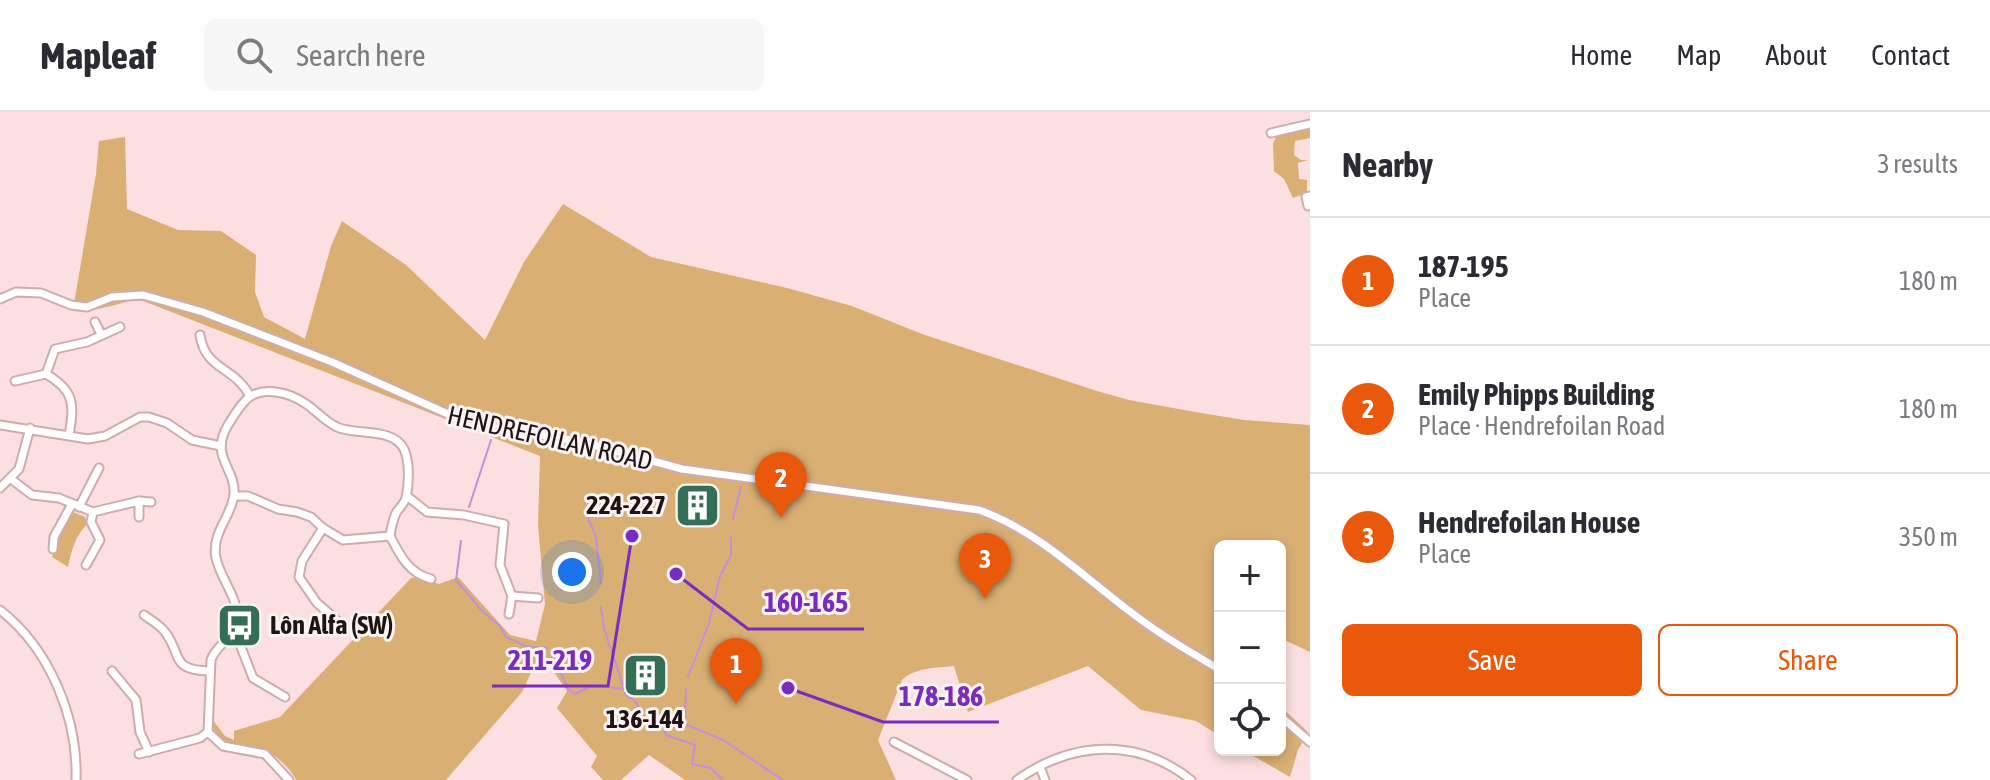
<!DOCTYPE html>
<meta charset="utf-8">
<style>
body{margin:0;font-family:"Asap Condensed",sans-serif;background:#f7f7f7;color:#2b2b33}
.controls{position:absolute;right:24px;bottom:24px;display:grid;overflow:hidden;border-radius:12px;box-shadow:0 4px 12px #0003}
.controls button{width:72px;height:72px;display:grid;place-items:center;padding:0;border:0;border-bottom:2px solid #e1e1e2;background:#fff;color:#2b2b33;font:40px sans-serif}
.you{position:absolute;left:572px;top:460px;width:28px;height:28px;margin:-20px;border:6px solid #fff;border-radius:50%;background:#1a73e8;box-shadow:0 0 0 12px #1a73e833}
.badge{display:grid;place-items:center;width:52px;height:52px;border-radius:50%;background:#ea580c;color:#fff;font-size:26px;font-weight:700}
.pin{position:absolute;translate:-50% -66px;filter:drop-shadow(0 2px 4px #0008)}
.pin::after{content:'';position:absolute;top:42px;width:28px;height:24px;background:inherit;clip-path:polygon(0 0,100% 0,50% 100%)}
.list{margin:0;padding:0;list-style:none}
h2{display:flex;justify-content:space-between;align-items:center;height:104px;margin:0;padding:0 32px;font-size:34px}
h2 small{font-size:26px;font-weight:400;color:#7c7c81}
.list li{display:grid;grid-template-columns:52px 1fr auto;gap:24px;align-items:center;box-sizing:border-box;height:128px;padding:0 32px;border-top:2px solid #e1e1e2}
.list b{display:block;font-size:30px;white-space:nowrap}
.list p{margin:0;font-size:26px;white-space:nowrap;color:#7c7c81}
.list em{font-size:26px;font-style:normal;color:#7c7c81}
.actions{display:flex;gap:16px;padding:24px 32px}
.actions a{flex:1;padding:18px 0;border:2px solid #ea580c;border-radius:12px;text-align:center;font-size:28px;color:#ea580c}
.actions .main{background:#ea580c;color:#fff}
.icon{flex:none;width:44px;height:44px;fill:none;stroke:currentColor;stroke-width:2;stroke-linecap:round;stroke-linejoin:round}
.map{position:relative;flex:none;width:1310px;height:668px;overflow:hidden}
header{display:flex;align-items:center;gap:48px;box-sizing:border-box;height:112px;padding:0 40px;background:#fff;border-bottom:2px solid #e1e1e2}
header strong{font-size:38px}
nav{display:flex;gap:44px;margin-inline-start:auto;font-size:28px}
.search{width:560px;height:72px;background:#f7f7f7;display:flex;align-items:center;gap:20px;box-sizing:border-box;padding:0 28px;border-radius:12px;color:#7c7c81;font-size:30px}
main{display:flex}
aside{flex:1;background:#fff}
.map>svg:first-child{display:block}
</style>
<header>
<strong>Mapleaf</strong>
<div class="search"><svg class="icon" aria-label="search" viewBox="0 0 24 24"><circle cx="10" cy="10" r="6"/><path d="M15 15l6 6"/></svg>Search here</div>
<nav><a>Home</a><a>Map</a><a>About</a><a>Contact</a></nav>
</header>
<main>
<div class="map">
<svg width="1310" height="668" viewBox="0 0 1310 668">
<rect width="100%" height="100%" fill="#fce0e1"/>
<!-- green -->
<g fill="#daaf74">
<polygon points="1310,15 1310,26 1295,29 1294,43 1301,48 1308,48 1298,51 1299,67 1307,68 1307,81 1293,86 1284,67 1274,59 1273,31 1276,25"/>
<path d="M125 25 127 97 178 118 221 119 256 143 255 180 264 205 305 227 331 134 342 109 406 153 485 228 524 150 563 92 651 145 787 176 852 194 922 222 1097 279 1129 288 1201 301 1244 308 1310 313V540L1280 526V434H1220V624L1196 609 1141 598 1088 554 968 600 954 554C936 556 916 555 902 568L878 628 896 668H685L649 643 621 668H603L591 655 597 644 557 596 567 579 542 543 538 546 522 580 446 668H296C292 658 275 642 265 638 242 631 213 637 212 607L225 624 234 628V619L280 605 411 466 417 465 439 472 458 465 510 523 536 529 545 492 538 414 540 344 138 187C120 191 89 202 73 198L96 62 99 29Z"/>
<path d="M73 400 85 405 87 412C74 426 72 438 68 455L52 445 62 417Z"/>
<polygon points="1280,594 1308,620 1298,638 1290,665 1243,638 1280,638"/>
</g>
<g fill="none" stroke-linecap="round" stroke-linejoin="round">
<!-- stream -->
<g stroke="#c290d9" stroke-width="2">
<polyline points="469,395 491,328"/>
<polyline points="588,406 596,425 601,471"/>
<polyline points="733,407 741,375"/>
<polyline points="461,429 456,468 482,499 500,514 506,525 528,535 547,536"/>
<polyline points="601,495 604,516 624,577"/>
<polyline points="551,541 569,578 575,582 593,573 624,577 626,583 635,589 639,596 660,606 666,623 695,633 692,652 711,656 723,668"/>
<polyline points="688,565 709,511 720,464 731,443 731,425"/>
<polyline points="686,577 685,612 723,628 783,668"/>
</g>
<defs>
<g id="street">
<polyline points="1271,21 1310,12"/>
<polyline points="1308,94 1306,85 1310,84"/>
<path d="M0 187 16 180 41 181 71 193 87 195 112 185 143 183 203 200 332 250 468 311 583 330 682 357 979 398C1044 421 1091 473 1147 512 1170 529 1196 543 1220 558"/>
<polyline points="95,210 101,222"/>
<path d="M200 223C205 258 234 254 250 284"/>
<polyline points="46,262 55,237 87,230 120,215"/>
<path d="M15 269 46 262C74 278 75 292 69 323"/>
<polyline points="0,313 88,327 105,324 140,305 149,305 167,311 192,328 221,334"/>
<polyline points="11,367 32,383 59,386 93,400 139,389 151,390"/>
<polyline points="0,376 19,357 30,316"/>
<polyline points="234,384 248,384 278,397 297,400 311,405 323,416 343,428 390,424"/>
<polyline points="407,384 427,400 464,403 504,412 500,453 512,484"/>
<polyline points="139,389 139,405"/>
<polyline points="79,395 99,356"/>
<polyline points="323,416 302,449 299,465 317,491 347,517"/>
<polyline points="53,437 54,425 72,392"/>
<polyline points="86,453 100,428 91,410 93,400"/>
<path d="M0 498C50 537 78 606 76 668"/>
<polyline points="509,502 512,484 538,486"/>
<path d="M144 503C151 508 160 513 165 520 183 543 169 558 210 559"/>
<polyline points="325,514 334,506"/>
<polyline points="230,524 239,530 253,566 285,585"/>
<polyline points="112,559 136,588 140,620 149,640"/>
<polyline points="1280,604 1310,630"/>
<polyline points="894,630 967,668"/>
<polyline points="139,642 200,626 208,620"/>
<polyline points="1040,655 1045,668"/>
<path d="M289 668 265 642 223 634 208 620 211 548C216 532 235 526 237 509 240 488 220 466 216 446 211 420 232 405 234 382 236 356 209 345 228 313 234 304 242 289 251 284 266 275 289 281 303 290 315 297 324 309 337 315 357 324 393 315 404 337 410 350 409 373 406 386 404 392 399 396 396 401 393 408 391 417 390 424 400 443 408 461 431 467"/>
<path d="M1017 668C1072 629 1137 625 1191 668"/>
</g>
</defs>
<!-- street casing -->
<use href="#street" stroke="#ceacae" stroke-width="11"/>
<!-- street -->
<use href="#street" stroke="#fff" stroke-width="7"/>
</g>
<!-- icons -->
<defs>
<symbol id="building-square" viewBox="-11 -11 22 22"><rect x="-9" y="-9" width="18" height="18" rx="4" fill="#356e56" stroke="#faf3f3"/><path d="M-4-6H4V6H1V3H-1V6H-4ZM-2.5-4.3h1.7v1.8h-1.7ZM.8-4.3h1.7v1.8H.8ZM-2.5-1h1.7V.8h-1.7ZM.8-1h1.7V.8H.8Z" fill="#fff"/></symbol>
<symbol id="bus-square" viewBox="-11 -11 22 22"><rect x="-9" y="-9" width="18" height="18" rx="4" fill="#356e56" stroke="#faf3f3"/><path d="M-5-6H5V4H4V6H2V4H-2V6H-4V4H-5ZM-3.5-4V0h7V-4ZM-3.5 1.2v1.5H-2V1.2ZM2 1.2v1.5H3.5V1.2Z" fill="#fff"/></symbol>
</defs>
<g fill-rule="evenodd">
<use href="#building-square" x="672" y="368" width="51" height="51"/>
<use href="#bus-square" x="214" y="488" width="51" height="51"/>
<use href="#building-square" x="620" y="538" width="51" height="51"/>
</g>
<g text-anchor="middle" dominant-baseline="central" stroke-width="6" stroke-linejoin="round" paint-order="stroke">
<!-- street labels -->
<g font-size="26" fill="#1f1314" stroke="#faf3f3">
<text transform="translate(550 326) rotate(13)">HENDREFOILAN ROAD</text>
</g>
<!-- poi labels -->
<g font-size="26" font-weight="bold" fill="#1f1314" stroke="#faf3f3" text-anchor="end">
<text x="666" y="393">224-227</text>
<text x="270" y="513" text-anchor="start">Lôn Alfa (SW)</text>
<text x="645" y="607" text-anchor="middle">136-144</text>
</g>
</g>
<!-- callouts -->
<path fill="none" stroke="#7b2cbf" stroke-width="3" d="M676 462L748 517H864M632 424L608 574H492M788 576L883 610H999"/>
<g fill="#7b2cbf" stroke="#faf3f3" stroke-width="3">
<circle cx="676" cy="462" r="8"/>
<circle cx="632" cy="424" r="8"/>
<circle cx="788" cy="576" r="8"/>
</g>
<g font-size="28" text-anchor="middle" font-weight="bold" fill="#7b2cbf" stroke="#faf3f3" stroke-width="6" stroke-linejoin="round" paint-order="stroke">
<text x="806" y="500">160-165</text>
<text x="550" y="558">211-219</text>
<text x="941" y="594">178-186</text>
</g>
</svg>
<div class="controls">
<button>+</button>
<button>−</button>
<button><svg class="icon" aria-label="locate" viewBox="0 0 24 24"><circle cx="12" cy="12" r="6"/><path d="M12 2v4M12 18v4M2 12h4M18 12h4"/></svg></button>
</div>
<div class="you"></div>
<div class="pin badge" style="left:736px;top:592px">1</div>
<div class="pin badge" style="left:781px;top:406px">2</div>
<div class="pin badge" style="left:985px;top:487px">3</div>
</div>
<aside>
<h2>Nearby<small>3 results</small></h2>
<ul class="list">
<li><span class="badge">1</span><div><b>187-195</b><p>Place</p></div><em>180 m</em></li>
<li><span class="badge">2</span><div><b>Emily Phipps Building</b><p>Place · Hendrefoilan Road</p></div><em>180 m</em></li>
<li><span class="badge">3</span><div><b>Hendrefoilan House</b><p>Place</p></div><em>350 m</em></li>
</ul>
<div class="actions"><a class="main">Save</a><a>Share</a></div>
</aside>
</main>
